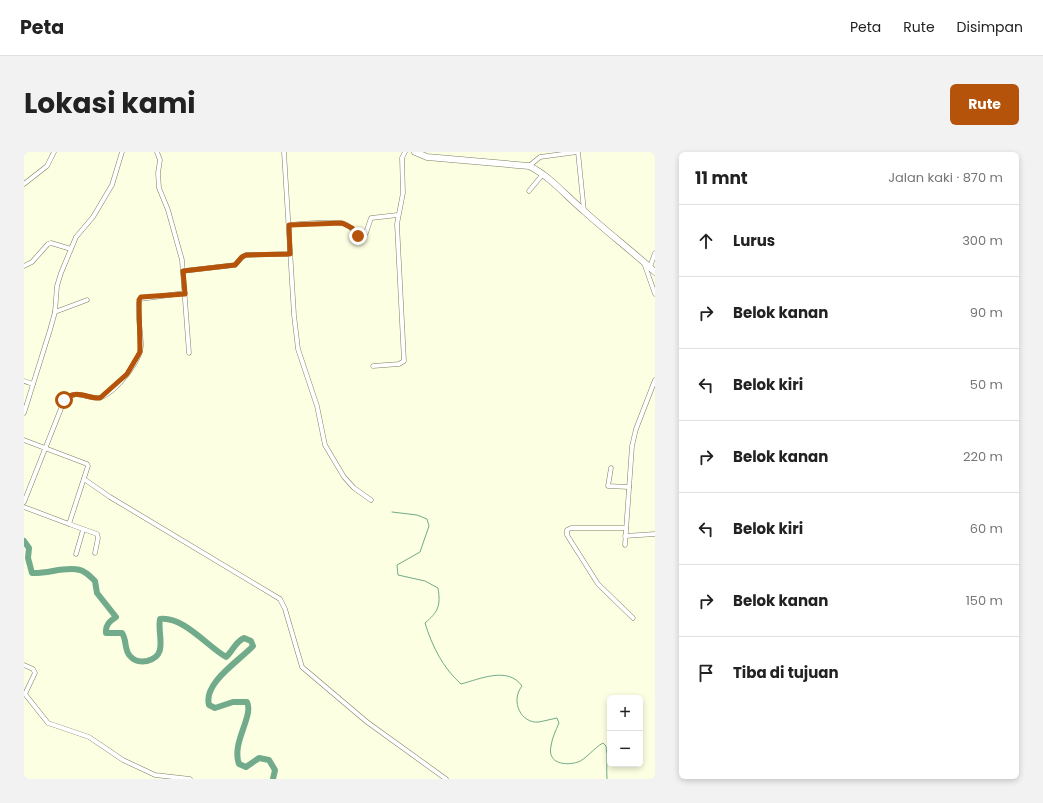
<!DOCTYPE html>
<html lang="id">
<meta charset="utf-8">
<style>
body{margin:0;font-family:Poppins,sans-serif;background:#f2f2f2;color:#222}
.controls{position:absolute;right:12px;bottom:12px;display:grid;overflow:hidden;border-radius:6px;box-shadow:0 2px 6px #0003}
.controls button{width:36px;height:36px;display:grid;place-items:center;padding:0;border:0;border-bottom:1px solid #e0e0e0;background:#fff;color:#222;font:20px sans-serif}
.stop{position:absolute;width:12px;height:12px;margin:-9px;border:3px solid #b45309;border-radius:50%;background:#fff}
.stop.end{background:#b45309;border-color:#fff;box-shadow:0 1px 4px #0008}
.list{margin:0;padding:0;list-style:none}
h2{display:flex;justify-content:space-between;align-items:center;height:52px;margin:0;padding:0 16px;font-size:17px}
h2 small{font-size:13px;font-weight:400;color:#767676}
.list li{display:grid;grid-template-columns:26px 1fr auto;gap:12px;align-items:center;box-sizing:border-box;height:72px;padding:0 16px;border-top:1px solid #e0e0e0}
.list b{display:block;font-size:15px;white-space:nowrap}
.list em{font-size:13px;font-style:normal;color:#767676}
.icon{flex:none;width:22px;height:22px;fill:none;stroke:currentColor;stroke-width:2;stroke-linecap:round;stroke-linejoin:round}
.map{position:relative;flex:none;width:631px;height:627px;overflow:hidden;border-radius:6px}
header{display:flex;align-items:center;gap:24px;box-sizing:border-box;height:56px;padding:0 20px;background:#fff;border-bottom:1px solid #e0e0e0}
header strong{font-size:19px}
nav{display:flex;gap:22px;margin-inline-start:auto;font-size:14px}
.intro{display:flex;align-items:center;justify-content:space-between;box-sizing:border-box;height:96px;padding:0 24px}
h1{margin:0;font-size:28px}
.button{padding:10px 18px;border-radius:6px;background:#b45309;color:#fff;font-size:14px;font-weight:700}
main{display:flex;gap:24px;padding:0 24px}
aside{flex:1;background:#fff;border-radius:6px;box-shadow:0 2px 6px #0003}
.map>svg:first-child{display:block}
</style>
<header>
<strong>Peta</strong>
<nav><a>Peta</a><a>Rute</a><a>Disimpan</a></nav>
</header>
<div class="intro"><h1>Lokasi kami</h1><a class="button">Rute</a></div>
<main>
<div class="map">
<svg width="631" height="627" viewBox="0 0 631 627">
<rect width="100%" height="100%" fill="#fcffe1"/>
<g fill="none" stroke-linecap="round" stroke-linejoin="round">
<!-- stream -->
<path stroke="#71ab8b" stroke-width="1" d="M368 360 393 363 403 367 405 374 396 400 373 413 374 423 401 429 414 436C417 454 414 460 401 471 408 494 419 516 437 532 456 527 484 514 498 534 486 549 497 572 515 570 521 569 527 567 533 566L535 571C532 578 528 586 527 594 523 612 542 614 554 610 561 608 571 595 579 591L582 594C584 605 582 616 583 627"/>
<!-- river -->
<path stroke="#71ab8b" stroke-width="6" d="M0 389 5 396 4 406 8 421C24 422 41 414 56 418 61 419 67 425 71 429L73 441 92 465C86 469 81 473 82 481H98C103 488 100 498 106 504 110 509 117 510 123 509 145 504 133 483 136 467 159 464 183 494 202 505 209 499 211 490 220 486L227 489 229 494C215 509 179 531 185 553L191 556 209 550H223C230 564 207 591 215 612L222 615 235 606 245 608 251 618 249 627"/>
<defs>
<g id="minor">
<polyline points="133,0 136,8 134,21 135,36 144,58 158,108 165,201"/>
<polyline points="260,0 270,163 274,197 293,254 301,293 320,325 330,336 347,348"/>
<polyline points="554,0 560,59"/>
<polyline points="505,14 516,5 553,0"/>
<polyline points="0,32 23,14 30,0"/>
<polyline points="505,39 519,22"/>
<path d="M265 73C278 72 310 68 321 72 329 75 332 84 339 85L342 81 347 66 374 63"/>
<polyline points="620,111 631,142"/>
<polyline points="0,114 8,110 24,92 27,91 47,97"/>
<polyline points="626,115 631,101"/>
<polyline points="159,119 211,113 218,105 222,103 266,102"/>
<polyline points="31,160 63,148"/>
<polyline points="349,214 375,212 380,209 373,72 379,41 378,6 381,0"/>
<polyline points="0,229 9,232"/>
<polyline points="0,261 26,178 31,160 33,134 37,121 52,85 69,65 88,33 98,0"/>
<polyline points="0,288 63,312 64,314 45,372 0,355"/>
<polyline points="587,316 584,334 605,335"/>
<polyline points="60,327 86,345 256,447 261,457 278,515 343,570 422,627"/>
<path d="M0 350 40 249C53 234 66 250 78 245 92 239 117 209 117 193 117 180 112 157 116 147L161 141"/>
<polyline points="45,372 73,382 74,386 71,401"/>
<polyline points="602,376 547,376 543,378 543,383 574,432 609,466"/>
<polyline points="601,384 631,382"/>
<polyline points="601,393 608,294 612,277 631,228"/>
<polyline points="52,402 59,378"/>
<polyline points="0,513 9,517 11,521 1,542 24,571 65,585 99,608 131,623 166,627"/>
</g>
<path id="highway" d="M391 0 403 5 505 14C526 24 542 44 560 59 583 80 608 99 631 120"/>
</defs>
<!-- minor casing -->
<use href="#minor" stroke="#7d7f65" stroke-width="5"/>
<!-- highway casing -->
<use href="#highway" stroke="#7d7f65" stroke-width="7"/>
<!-- minor -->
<use href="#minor" stroke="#fff" stroke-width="4"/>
<!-- highway -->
<use href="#highway" stroke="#fff" stroke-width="6"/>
</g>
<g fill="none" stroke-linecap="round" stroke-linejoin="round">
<!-- route -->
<path stroke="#b45309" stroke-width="5" d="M40 248C51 236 64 247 76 246L103 222 116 200 115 148 117 145 161 142 159 119 211 113 218 105 222 103 266 102 265 73 318 71 328 76 334 84"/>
</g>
</svg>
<div class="controls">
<button>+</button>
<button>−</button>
</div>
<div class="stop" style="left:40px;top:248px"></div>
<div class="stop end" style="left:334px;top:84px"></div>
</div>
<aside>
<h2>11 mnt<small>Jalan kaki · 870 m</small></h2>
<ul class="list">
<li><svg class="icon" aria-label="ahead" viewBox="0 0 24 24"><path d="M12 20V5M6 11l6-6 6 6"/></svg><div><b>Lurus</b></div><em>300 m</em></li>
<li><svg class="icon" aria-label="right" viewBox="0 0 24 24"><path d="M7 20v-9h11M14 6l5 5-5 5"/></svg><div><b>Belok kanan</b></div><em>90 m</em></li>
<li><svg class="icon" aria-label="left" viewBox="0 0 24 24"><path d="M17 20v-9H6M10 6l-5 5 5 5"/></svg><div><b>Belok kiri</b></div><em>50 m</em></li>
<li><svg class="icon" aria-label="right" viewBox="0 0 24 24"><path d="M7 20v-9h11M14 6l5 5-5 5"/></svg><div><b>Belok kanan</b></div><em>220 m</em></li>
<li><svg class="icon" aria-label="left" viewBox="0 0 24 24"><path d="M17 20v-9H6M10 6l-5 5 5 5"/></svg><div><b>Belok kiri</b></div><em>60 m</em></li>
<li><svg class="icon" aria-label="right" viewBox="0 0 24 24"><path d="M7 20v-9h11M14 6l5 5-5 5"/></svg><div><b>Belok kanan</b></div><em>150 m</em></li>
<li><svg class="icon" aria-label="arrive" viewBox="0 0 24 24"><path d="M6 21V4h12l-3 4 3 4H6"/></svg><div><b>Tiba di tujuan</b></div></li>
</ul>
</aside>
</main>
